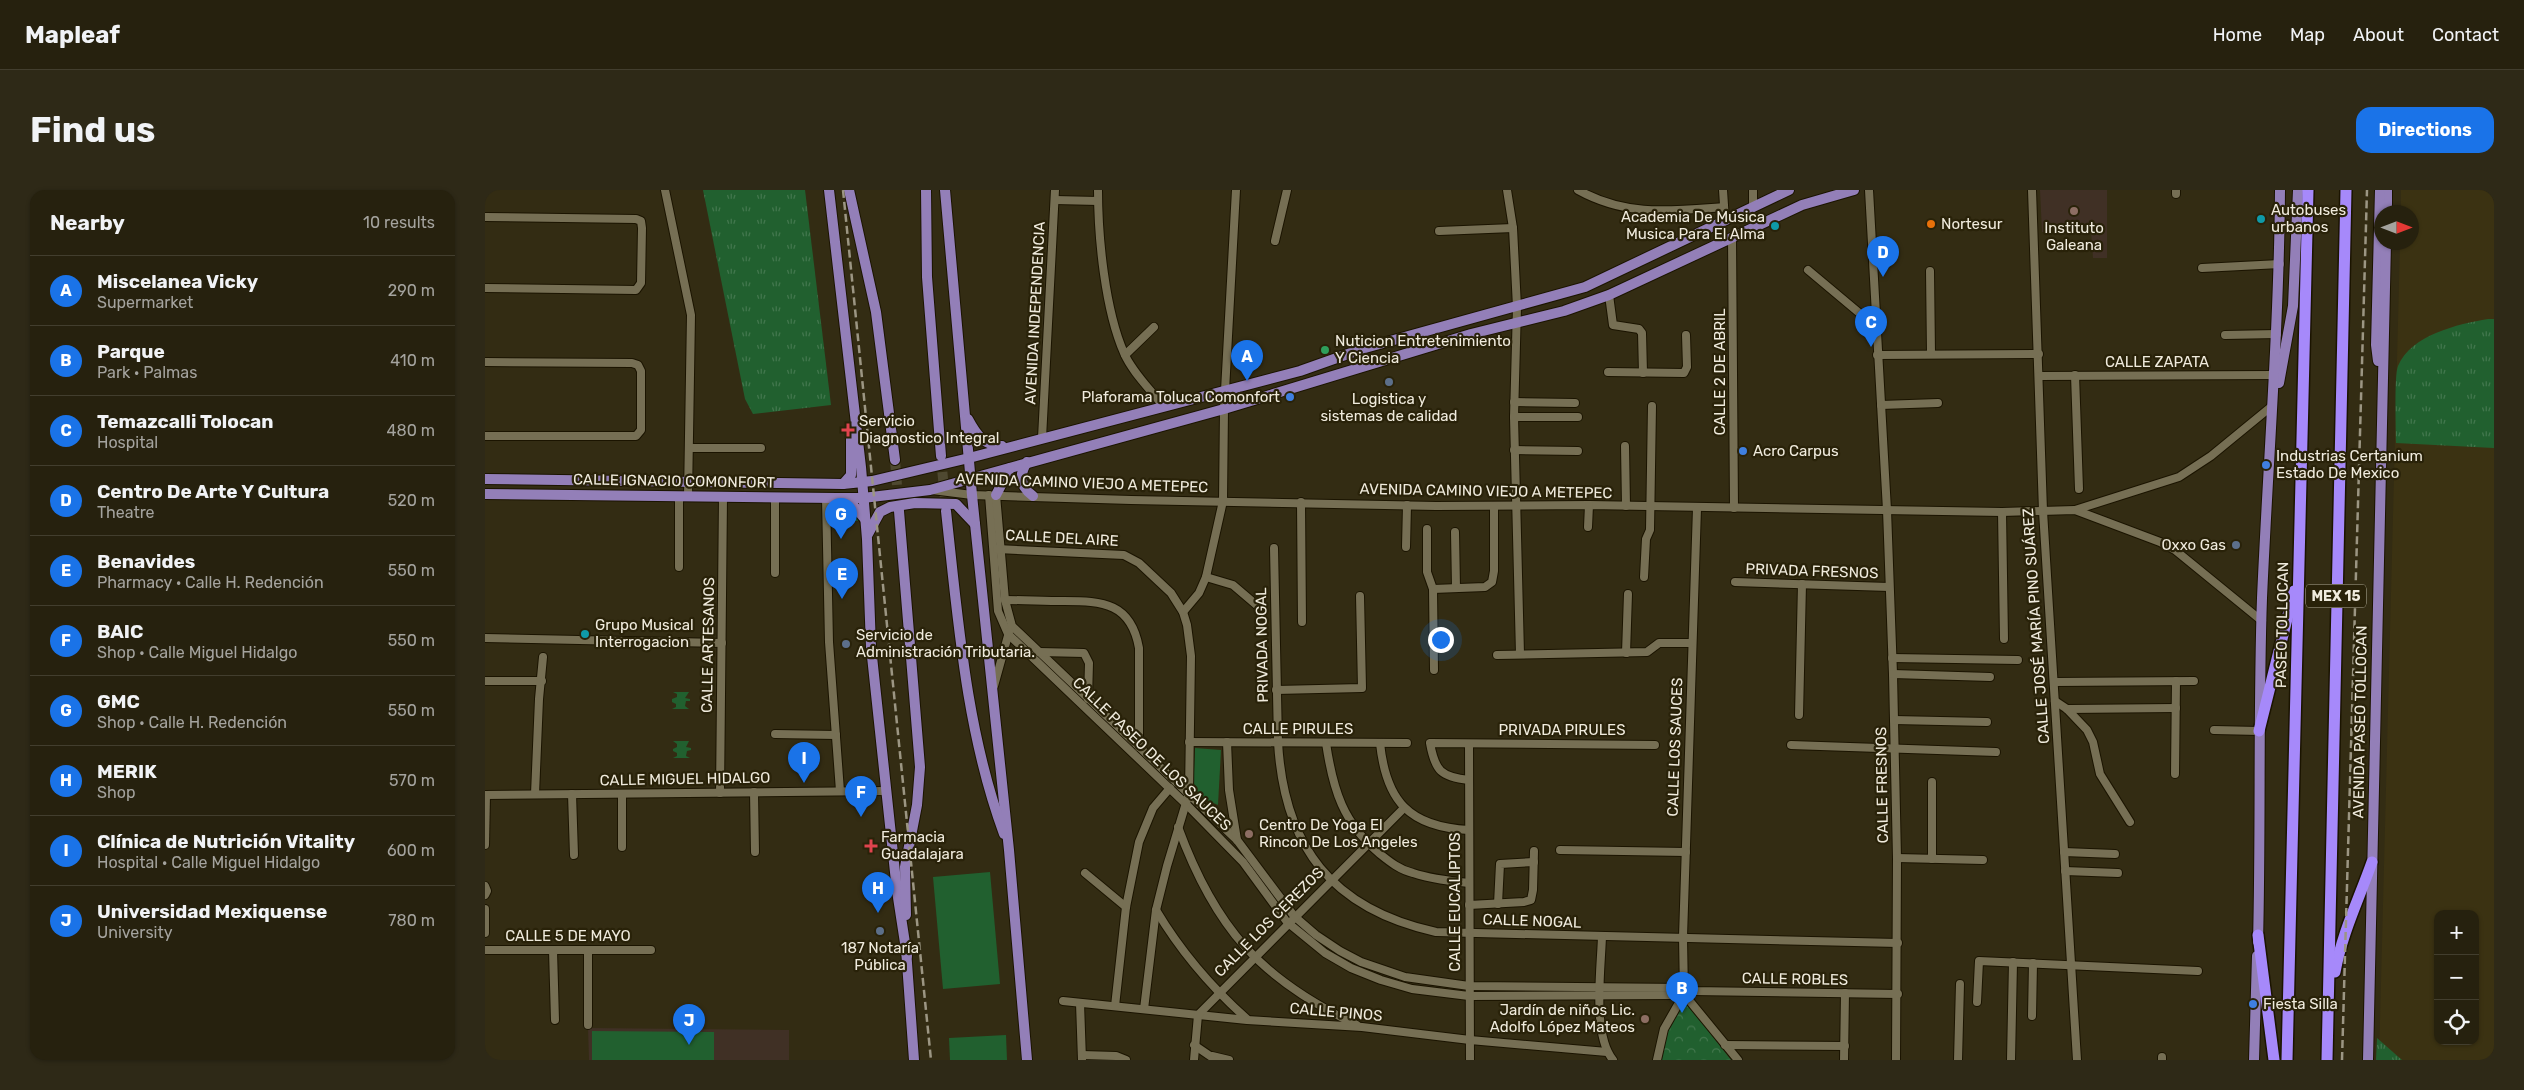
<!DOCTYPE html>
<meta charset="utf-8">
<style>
body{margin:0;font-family:Rubik,sans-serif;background:#2e2917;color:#f1f3f6}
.controls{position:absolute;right:15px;bottom:15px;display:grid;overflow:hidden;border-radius:10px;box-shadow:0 1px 4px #0004}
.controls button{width:45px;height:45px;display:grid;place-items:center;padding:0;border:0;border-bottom:1px solid #423e2e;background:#26210e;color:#f1f3f6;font:25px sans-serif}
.compass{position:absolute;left:1889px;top:15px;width:45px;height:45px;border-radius:50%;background:#26210e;box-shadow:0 1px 4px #0004;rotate:90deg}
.you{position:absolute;left:955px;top:449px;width:18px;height:18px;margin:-12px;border:4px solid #fff;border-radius:50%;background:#1a73e8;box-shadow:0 0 0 8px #1a73e833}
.badge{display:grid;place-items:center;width:32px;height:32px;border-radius:50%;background:#1a73e8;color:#fff;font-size:16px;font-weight:700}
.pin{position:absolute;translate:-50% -41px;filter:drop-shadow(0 1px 2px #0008)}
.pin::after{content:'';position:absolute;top:26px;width:18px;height:15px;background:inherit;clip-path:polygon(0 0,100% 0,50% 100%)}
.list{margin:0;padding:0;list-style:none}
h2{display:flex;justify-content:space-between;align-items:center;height:65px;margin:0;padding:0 20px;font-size:21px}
h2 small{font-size:16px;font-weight:400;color:#a4a39e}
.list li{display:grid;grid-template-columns:32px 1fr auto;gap:15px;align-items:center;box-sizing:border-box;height:70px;padding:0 20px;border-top:1px solid #423e2e}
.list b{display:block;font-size:19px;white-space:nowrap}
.list p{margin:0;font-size:16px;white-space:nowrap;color:#a4a39e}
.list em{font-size:16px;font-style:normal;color:#a4a39e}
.icon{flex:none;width:28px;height:28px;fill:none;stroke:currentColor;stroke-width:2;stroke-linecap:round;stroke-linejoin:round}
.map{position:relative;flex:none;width:2009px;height:870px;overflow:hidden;border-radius:15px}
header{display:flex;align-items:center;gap:30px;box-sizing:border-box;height:70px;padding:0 25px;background:#26210e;border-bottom:1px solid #423e2e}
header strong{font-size:24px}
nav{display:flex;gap:28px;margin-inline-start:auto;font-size:18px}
.intro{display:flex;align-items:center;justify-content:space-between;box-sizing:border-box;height:120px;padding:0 30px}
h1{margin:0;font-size:35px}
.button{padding:12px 22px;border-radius:15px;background:#1a73e8;color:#fff;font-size:18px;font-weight:700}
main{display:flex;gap:30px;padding:0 30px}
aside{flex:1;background:#26210e;border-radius:15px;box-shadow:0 1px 4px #0004}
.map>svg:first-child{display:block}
</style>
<header>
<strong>Mapleaf</strong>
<nav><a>Home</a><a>Map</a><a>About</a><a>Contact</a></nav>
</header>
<div class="intro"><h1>Find us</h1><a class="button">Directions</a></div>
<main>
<aside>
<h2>Nearby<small>10 results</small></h2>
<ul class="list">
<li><span class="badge">A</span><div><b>Miscelanea Vicky</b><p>Supermarket</p></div><em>290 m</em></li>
<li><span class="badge">B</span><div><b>Parque</b><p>Park · Palmas</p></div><em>410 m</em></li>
<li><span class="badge">C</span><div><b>Temazcalli Tolocan</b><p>Hospital</p></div><em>480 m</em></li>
<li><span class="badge">D</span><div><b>Centro De Arte Y Cultura</b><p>Theatre</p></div><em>520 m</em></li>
<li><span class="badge">E</span><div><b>Benavides</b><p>Pharmacy · Calle H. Redención</p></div><em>550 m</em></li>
<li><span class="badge">F</span><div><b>BAIC</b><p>Shop · Calle Miguel Hidalgo</p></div><em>550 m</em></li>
<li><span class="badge">G</span><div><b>GMC</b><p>Shop · Calle H. Redención</p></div><em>550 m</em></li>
<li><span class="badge">H</span><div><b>MERIK</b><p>Shop</p></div><em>570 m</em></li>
<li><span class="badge">I</span><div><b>Clínica de Nutrición Vitality</b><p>Hospital · Calle Miguel Hidalgo</p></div><em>600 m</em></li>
<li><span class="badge">J</span><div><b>Universidad Mexiquense</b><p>University</p></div><em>780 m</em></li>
</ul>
</aside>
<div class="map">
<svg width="2009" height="870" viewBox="0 0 2009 870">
<defs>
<pattern id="grass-tufts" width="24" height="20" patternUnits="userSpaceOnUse" patternTransform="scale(1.25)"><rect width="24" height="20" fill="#21602f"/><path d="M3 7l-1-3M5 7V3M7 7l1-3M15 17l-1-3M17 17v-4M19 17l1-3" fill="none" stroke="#42774d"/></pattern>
<pattern id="park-crowns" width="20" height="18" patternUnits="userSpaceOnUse" patternTransform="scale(1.25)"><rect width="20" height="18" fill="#21602f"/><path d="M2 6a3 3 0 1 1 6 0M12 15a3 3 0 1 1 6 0" fill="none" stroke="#42774d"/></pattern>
</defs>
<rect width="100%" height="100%" fill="#332c13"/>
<!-- built -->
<path fill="#3b3212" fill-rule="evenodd" d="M1916 0H2009V870H1894L1915 53 1926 52V22H1916ZM1953 724H1990V851H1953Z"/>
<!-- education -->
<g fill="#403025">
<polygon points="1555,0 1622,0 1622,68 1608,68 1606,42 1557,42"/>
<polygon points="103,838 304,840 304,870 104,870"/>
</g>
<!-- grass -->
<g fill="url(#grass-tufts)">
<polygon points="218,0 320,0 346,215 268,224 260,209"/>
<path d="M2003 129H2009V258L1911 253C1911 239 1909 185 1913 176 1926 145 1973 134 2003 129Z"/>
<polygon points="1892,848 1917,870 1891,870"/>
</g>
<!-- park -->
<polygon fill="url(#park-crowns)" points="1196,806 1246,870 1173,870 1177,839"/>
<!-- garden -->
<g fill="#21602f">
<polygon points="351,316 365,316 371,322 373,331 352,331"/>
<polygon points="188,502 204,502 200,508 205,509 205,511 201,511 200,516 204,519 187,519 191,517 191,514 187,512 187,509 192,507 192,504"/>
<polygon points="188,551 204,551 201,557 206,558 206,560 202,561 201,566 205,568 188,568 192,566 192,563 188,561 188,559 192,557 192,554"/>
<polygon points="710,558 736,560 733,615 708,604"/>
<polygon points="505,682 515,794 458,799 448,687"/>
<polygon points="107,841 229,842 229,870 107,870"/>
<polygon points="521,845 522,870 465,870 464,848"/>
</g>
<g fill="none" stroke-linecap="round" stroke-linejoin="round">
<!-- major-tunnel -->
<g stroke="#4f4931" stroke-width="10" stroke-dasharray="10 5" stroke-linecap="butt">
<polyline points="456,267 461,321"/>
<polyline points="410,270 414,321"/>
</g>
<defs>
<g id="minor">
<polyline points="180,0 206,125 203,306"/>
<path d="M613 0C613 47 620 120 639 163 647 182 666 200 678 216"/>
<polyline points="1022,0 1028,38 1032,117 1029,227 1035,464"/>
<path d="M1093 0C1142 27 1185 21 1239 17"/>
<polyline points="1238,0 1240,30"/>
<polyline points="1268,0 1268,16"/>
<polyline points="1384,0 1402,320 1408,484 1412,668 1411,870"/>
<polyline points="1547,0 1558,321 1592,870"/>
<polyline points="1691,0 1691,4"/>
<polyline points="570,10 613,11"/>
<polyline points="0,27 151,29 156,31 157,38 156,93 151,100 0,98"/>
<polyline points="954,41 1028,38"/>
<polyline points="1247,47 1249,318"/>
<polyline points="790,51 802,0"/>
<polyline points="1717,78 1795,74"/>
<polyline points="1323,80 1391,137"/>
<polyline points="1445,81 1446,164"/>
<polyline points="1124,105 1128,135 1154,139 1157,143 1158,183"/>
<polyline points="1740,145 1792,144"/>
<polyline points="640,165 669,137"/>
<polyline points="1392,165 1554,164"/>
<polyline points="0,172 147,173 153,175 156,181 156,240 151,246 0,246"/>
<polyline points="1123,182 1199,183 1202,177 1201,145"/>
<polyline points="1590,185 1594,299"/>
<polyline points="1554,186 1789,185"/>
<polyline points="1029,212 1090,213"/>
<polyline points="1396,215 1453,213"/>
<polyline points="1029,227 1093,227"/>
<polyline points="557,248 570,0"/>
<polyline points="1140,256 1141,316"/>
<polyline points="204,258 276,258"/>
<polyline points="1029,260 1093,261"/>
<polyline points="447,300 487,305 646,310 951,316 1104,315 1517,322 1590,320 1675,352 1690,360 1777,431"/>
<polyline points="504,305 513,421 523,444 701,614 758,672 802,732 840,763 866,778 896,790 927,799 984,806 1188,805 1207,801"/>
<polyline points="511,305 520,410 527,436 752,650 809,726 831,745 855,761 876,772 920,787 984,796 1199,798 1207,801 1413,804"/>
<polyline points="290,308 290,383"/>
<polyline points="341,308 344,452 355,601"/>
<polyline points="816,312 817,432"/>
<polyline points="1212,318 1198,747 1199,804 1253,870"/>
<polyline points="1590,320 1694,287 1726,266 1787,216"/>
<polyline points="1517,322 1519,449"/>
<polyline points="1103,337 1104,315"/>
<polyline points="942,339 942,382 948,399"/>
<polyline points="970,342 971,398"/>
<polyline points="921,357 922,315"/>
<path d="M789 358 793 552C799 657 847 719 951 742L1413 753"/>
<polyline points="512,359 639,365 654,373 686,403 698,422 702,435 706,466 704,603 682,676 671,720 659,819"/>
<polyline points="194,377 194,306"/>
<polyline points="721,387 748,395 775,418"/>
<polyline points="1159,387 1161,349 1165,340 1167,216"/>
<polyline points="1250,392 1404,397"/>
<polyline points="948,399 1000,397 1007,392 1009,381 1009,316"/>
<polyline points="948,399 949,480"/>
<path d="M520 410C540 410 559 411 579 411 618 411 646 413 654 458V557"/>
<polyline points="698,422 714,403 721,387 738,311 739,219 751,0"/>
<polyline points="0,448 237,453"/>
<polyline points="554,462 599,463 604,473 603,509"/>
<polyline points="1141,463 1143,404"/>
<polyline points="1012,465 1162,462 1174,453 1207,453"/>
<polyline points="1407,468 1533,470"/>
<polyline points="1408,484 1505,487"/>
<polyline points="0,491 57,491"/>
<polyline points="1569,492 1709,491"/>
<polyline points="509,496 524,442"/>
<polyline points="791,500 877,498 875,406"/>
<polyline points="1570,511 1582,519 1602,540 1608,552 1615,584 1645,632"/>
<polyline points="1582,519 1691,518"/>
<polyline points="1314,525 1317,394"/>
<polyline points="1409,530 1502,532"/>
<polyline points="1729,540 1774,541"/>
<polyline points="290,544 351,545"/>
<polyline points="704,552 922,553"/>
<polyline points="742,552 744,600 752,650"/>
<path d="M841 553C848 600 858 633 895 664 905 672 915 680 928 683 946 689 965 691 984 693"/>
<path d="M895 553C901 611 924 637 984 640"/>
<polyline points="984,554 985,870"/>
<polyline points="1306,555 1511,562"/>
<polyline points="1690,584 1691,491"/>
<path d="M984 590C956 587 950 581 945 553L1170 555"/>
<polyline points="269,602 270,662"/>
<polyline points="235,603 238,307"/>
<polyline points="50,604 54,509 58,467"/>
<polyline points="87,604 89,665"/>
<polyline points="137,604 137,657"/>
<polyline points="0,605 401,601"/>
<path d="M693 637C730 738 775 789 872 835"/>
<polyline points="0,655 1,605"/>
<polyline points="1075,660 1201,662"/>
<polyline points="1579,662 1630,664"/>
<polyline points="1412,668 1498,670"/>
<polyline points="1447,669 1447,592"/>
<polyline points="1580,681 1633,683"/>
<polyline points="600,683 641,717"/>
<polyline points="0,696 2,701 0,705"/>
<polyline points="1013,714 1015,674 1049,672"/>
<polyline points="984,715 1039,712 1046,710 1048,700 1049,661"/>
<polyline points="0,719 0,743"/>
<path d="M671 720C696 762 726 797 762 829"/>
<path d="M1117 746C1116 780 1107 844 1128 870"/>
<polyline points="0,760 166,760"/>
<polyline points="68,760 70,830"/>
<polyline points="103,760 103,835"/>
<polyline points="578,811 762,830 877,837 985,850 1122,862"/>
<polyline points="1492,812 1494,771 1713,781"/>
<polyline points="595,813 597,870"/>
<polyline points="630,816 641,717 654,652 668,618 685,598"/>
<polyline points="1547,826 1548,773"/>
<polyline points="709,855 731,870"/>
<polyline points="1240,855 1360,856"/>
<polyline points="597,865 631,866 641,870"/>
<polyline points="727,866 744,870"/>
<polyline points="709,870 713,825 919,618"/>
<polyline points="1172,870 1179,839 1199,804"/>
<polyline points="1359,870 1360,803"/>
<polyline points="1473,870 1475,794"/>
<polyline points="1526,870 1528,772"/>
<polyline points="1677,870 1677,867"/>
</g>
<g id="major">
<polyline points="344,0 376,277 382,349 386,457 412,701 422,766"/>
<polyline points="364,0 391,122 410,270"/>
<polyline points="441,0 442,87 456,266"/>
<polyline points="460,0 487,305 524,660 542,870"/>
<polyline points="1902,22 1902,0"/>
<polyline points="1893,171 1891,155 1895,0"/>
<polyline points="1794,193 1808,116 1813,0"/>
<path d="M483 229C491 244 499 256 517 256"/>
<path d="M542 272C533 286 536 297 548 306"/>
<polyline points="0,289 358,294 387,291 484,268 815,181 880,158 1100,97 1304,0"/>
<polyline points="358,294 366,285 366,244"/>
<polyline points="0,304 352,308 378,308 445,300 739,219 986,144 1079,121 1124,105 1317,15 1369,0"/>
<polyline points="511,305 525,278"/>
<polyline points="355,309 368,315 380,329"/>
<polyline points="414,321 435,577 432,615 420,677 421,725"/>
<path d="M461 321C473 430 481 541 519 644"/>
<polyline points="383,344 395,322 405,317 430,313 471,314 490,334"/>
<path d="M1773 752C1776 637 1773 522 1777 408 1783 272 1794 136 1795 0"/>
<polyline points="421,759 429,870"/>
<polyline points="1769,870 1772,766"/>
<polyline points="1883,870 1901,52"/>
</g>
<g id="highway">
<polyline points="1774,541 1809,401"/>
<polyline points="1773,745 1789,870"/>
<path d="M1850 782C1857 743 1874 709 1887 672"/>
<polyline points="1802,870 1823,0"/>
<polyline points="1842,870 1861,0"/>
</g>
</defs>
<!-- minor casing -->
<use href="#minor" stroke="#1b1400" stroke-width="10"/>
<!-- major casing -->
<use href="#major" stroke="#1b1400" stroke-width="12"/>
<!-- highway casing -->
<use href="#highway" stroke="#1b1400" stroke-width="14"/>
<!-- minor -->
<use href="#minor" stroke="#766f54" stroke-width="8"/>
<!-- major -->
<use href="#major" stroke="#937fb8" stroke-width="10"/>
<!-- highway -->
<use href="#highway" stroke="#a689fa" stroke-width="11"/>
<!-- rail -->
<g stroke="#9c9683" stroke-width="2.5" stroke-dasharray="8 4" stroke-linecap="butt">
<polyline points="358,0 446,870"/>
<polyline points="1857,870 1882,0"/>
</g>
</g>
<!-- markers -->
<g fill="#8d6e63" stroke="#292209" stroke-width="2">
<circle cx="1589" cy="21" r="5"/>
<circle cx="764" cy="644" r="5"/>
<circle cx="1160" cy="829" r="5"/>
</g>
<g fill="#0f9aa8" stroke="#292209" stroke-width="2">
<circle cx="1776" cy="29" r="5"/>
<circle cx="1290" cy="36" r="5"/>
<circle cx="100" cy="444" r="5"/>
</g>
<circle fill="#e8710a" stroke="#292209" stroke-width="2" cx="1446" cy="34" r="5"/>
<circle fill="#2e9e5b" stroke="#292209" stroke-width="2" cx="840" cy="160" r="5"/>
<g fill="#5c6f8a" stroke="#292209" stroke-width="2">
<circle cx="904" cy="192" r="5"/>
<circle cx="1751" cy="355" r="5"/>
<circle cx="361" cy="454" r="5"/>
<circle cx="395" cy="741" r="5"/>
</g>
<g fill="#3f7fe0" stroke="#292209" stroke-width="2">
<circle cx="805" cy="207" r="5"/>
<circle cx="1258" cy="261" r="5"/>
<circle cx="1781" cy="275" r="5"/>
<circle cx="1768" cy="814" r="5"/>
</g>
<g fill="#e0444e" stroke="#292209" stroke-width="2">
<path d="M360.5 232.5h5v5h5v5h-5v5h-5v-5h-5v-5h5z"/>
<path d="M383.5 648.5h5v5h5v5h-5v5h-5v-5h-5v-5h5z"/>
</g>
<g text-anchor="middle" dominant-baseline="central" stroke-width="4.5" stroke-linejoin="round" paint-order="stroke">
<!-- shield labels -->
<rect fill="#292209" stroke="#b4af9d" stroke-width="1" x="1821" y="394.5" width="60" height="23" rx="4"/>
<g font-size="14" font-weight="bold" fill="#f0ebdd">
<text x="1851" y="406">MEX 15</text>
</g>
<!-- poi labels -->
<g font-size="15" fill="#f0ebdd" stroke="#292209" text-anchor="start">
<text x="1786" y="20">Autobuses<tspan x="1786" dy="17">urbanos</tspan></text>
<text x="1280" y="27" text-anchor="end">Academia De Música<tspan x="1280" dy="17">Musica Para El Alma</tspan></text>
<text x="1456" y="34">Nortesur</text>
<text x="1589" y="38" text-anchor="middle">Instituto<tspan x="1589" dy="17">Galeana</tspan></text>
<text x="850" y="151">Nuticion Entretenimiento<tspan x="850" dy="17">Y Ciencia</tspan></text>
<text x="795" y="207" text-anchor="end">Plaforama Toluca Comonfort</text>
<text x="904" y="209" text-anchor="middle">Logistica y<tspan x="904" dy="17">sistemas de calidad</tspan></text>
<text x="374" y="231">Servicio<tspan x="374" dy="17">Diagnostico Integral</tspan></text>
<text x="1268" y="261">Acro Carpus</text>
<text x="1791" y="266">Industrias Certanium<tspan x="1791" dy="17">Estado De Mexico</tspan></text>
<text x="1741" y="355" text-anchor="end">Oxxo Gas</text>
<text x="110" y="435">Grupo Musical<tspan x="110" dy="17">Interrogacion</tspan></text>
<text x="371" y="445">Servicio de<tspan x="371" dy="17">Administración Tributaria.</tspan></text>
<text x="774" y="635">Centro De Yoga El<tspan x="774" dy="17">Rincon De Los Angeles</tspan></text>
<text x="396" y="647">Farmacia<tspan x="396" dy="17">Guadalajara</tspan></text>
<text x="395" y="758" text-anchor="middle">187 Notaría<tspan x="395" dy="17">Pública</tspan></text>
<text x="1778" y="814">Fiesta Silla</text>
<text x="1150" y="820" text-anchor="end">Jardín de niños Lic.<tspan x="1150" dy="17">Adolfo López Mateos</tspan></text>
</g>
<!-- street labels -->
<g font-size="15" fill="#f0ebdd" stroke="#292209">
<text transform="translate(550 123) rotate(-87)">AVENIDA INDEPENDENCIA</text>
<text x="1672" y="172">CALLE ZAPATA</text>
<text transform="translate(1235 182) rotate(-90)">CALLE 2 DE ABRIL</text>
<text transform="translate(189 291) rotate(1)">CALLE IGNACIO COMONFORT</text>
<text transform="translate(597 293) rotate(2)">AVENIDA CAMINO VIEJO A METEPEC</text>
<text transform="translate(1001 301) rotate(1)">AVENIDA CAMINO VIEJO A METEPEC</text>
<text transform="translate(577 348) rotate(3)">CALLE DEL AIRE</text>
<text transform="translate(1327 381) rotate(2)">PRIVADA FRESNOS</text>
<text transform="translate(1797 435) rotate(-89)">PASEO TOLLOCAN</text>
<text transform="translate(1551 436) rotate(-94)">CALLE JOSÉ MARÍA PINO SUÁREZ</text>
<text transform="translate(223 455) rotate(-89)">CALLE ARTESANOS</text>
<text transform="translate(777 455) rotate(-91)">PRIVADA NOGAL</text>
<text transform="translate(1875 532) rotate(-89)">AVENIDA PASEO TOLLOCAN</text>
<text x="813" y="539">CALLE PIRULES</text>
<text x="1077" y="540">PRIVADA PIRULES</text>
<text transform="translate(1190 557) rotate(-88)">CALLE LOS SAUCES</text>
<text transform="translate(667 564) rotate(44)">CALLE PASEO DE LOS SAUCES</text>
<text transform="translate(200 589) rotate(-1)">CALLE MIGUEL HIDALGO</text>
<text transform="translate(1397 595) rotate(-91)">CALLE FRESNOS</text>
<text transform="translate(970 712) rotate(-90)">CALLE EUCALIPTOS</text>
<text transform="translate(1047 731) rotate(2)">CALLE NOGAL</text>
<text transform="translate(784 732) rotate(-45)">CALLE LOS CEREZOS</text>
<text x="83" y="746">CALLE 5 DE MAYO</text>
<text transform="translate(1310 789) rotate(1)">CALLE ROBLES</text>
<text transform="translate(851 822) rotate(5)">CALLE PINOS</text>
</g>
</g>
</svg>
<div class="controls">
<button>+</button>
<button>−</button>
<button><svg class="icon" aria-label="locate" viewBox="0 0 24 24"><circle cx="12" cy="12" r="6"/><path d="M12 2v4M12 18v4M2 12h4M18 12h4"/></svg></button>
</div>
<svg class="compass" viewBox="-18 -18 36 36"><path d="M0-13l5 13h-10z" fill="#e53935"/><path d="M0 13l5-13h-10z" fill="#a4a39e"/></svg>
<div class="you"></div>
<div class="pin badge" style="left:762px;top:191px">A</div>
<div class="pin badge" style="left:1197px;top:823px">B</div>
<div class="pin badge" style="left:1386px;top:157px">C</div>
<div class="pin badge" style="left:1398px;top:87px">D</div>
<div class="pin badge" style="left:357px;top:409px">E</div>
<div class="pin badge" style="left:376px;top:627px">F</div>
<div class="pin badge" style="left:356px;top:349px">G</div>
<div class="pin badge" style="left:393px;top:723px">H</div>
<div class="pin badge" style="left:319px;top:593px">I</div>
<div class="pin badge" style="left:204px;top:855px">J</div>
</div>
</main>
